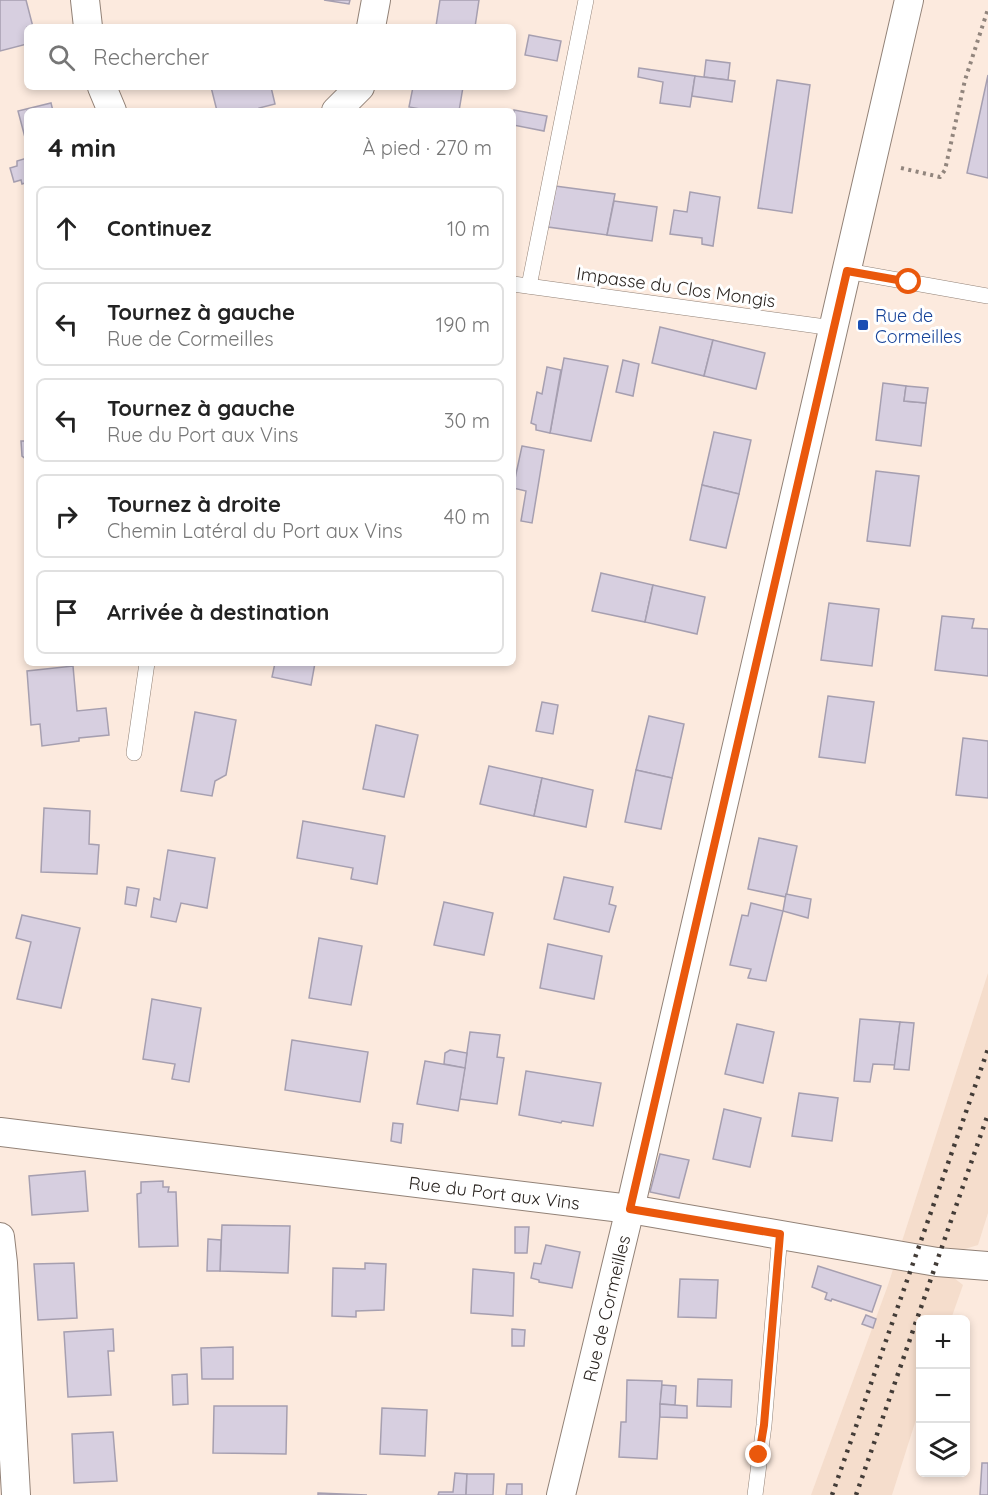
<!DOCTYPE html>
<html lang="fr">
<meta charset="utf-8">
<style>
body{margin:0;font-family:Quicksand,sans-serif;background:#f2f2f2;color:#222}
.controls{position:absolute;right:18px;bottom:18px;display:grid;overflow:hidden;border-radius:9px;box-shadow:0 3px 9px #0003}
.controls button{width:54px;height:54px;display:grid;place-items:center;padding:0;border:0;border-bottom:2px solid #e0e0e0;background:#fff;color:#222;font:30px sans-serif}
.stop{position:absolute;width:18px;height:18px;margin:-14px;border:4px solid #ea580c;border-radius:50%;background:#fff}
.stop.end{background:#ea580c;border-color:#fff;box-shadow:0 2px 6px #0008}
.list{margin:0;padding:0;list-style:none}
h2{display:flex;justify-content:space-between;align-items:center;height:78px;margin:0;padding:0 24px;font-size:26px}
h2 small{font-size:20px;font-weight:400;color:#767676}
.list li{display:grid;grid-template-columns:39px 1fr auto;gap:18px;align-items:center;box-sizing:border-box;height:84px;margin:0 12px 12px;padding:0 12px;border:2px solid #e0e0e0;border-radius:9px}
.list b{display:block;font-size:22px;white-space:nowrap}
.list p{margin:0;font-size:20px;white-space:nowrap;color:#767676}
.list em{font-size:20px;font-style:normal;color:#767676}
.icon{flex:none;width:33px;height:33px;fill:none;stroke:currentColor;stroke-width:2;stroke-linecap:round;stroke-linejoin:round}
.map{position:relative;flex:none;width:988px;height:1495px;overflow:hidden}
.search{position:absolute;background:#fff;box-shadow:0 3px 9px #0003;left:24px;top:24px;width:492px;height:66px;display:flex;align-items:center;gap:15px;box-sizing:border-box;padding:0 21px;border-radius:9px;color:#767676;font-size:22px}
.panel{position:absolute;background:#fff;box-shadow:0 3px 9px #0003;left:24px;top:108px;width:492px;height:558px;border-radius:9px}
.map>svg:first-child{display:block}
</style>
<div class="map">
<svg width="988" height="1495" viewBox="0 0 988 1495">
<rect width="100%" height="100%" fill="#fceade"/>
<!-- built -->
<polygon fill="#f5ddcc" points="988,973 988,1213 978,1245 965,1249 954,1278 963,1285 951,1319 920,1320 920,1407 892,1495 811,1495 888,1285"/>
<!-- building -->
<g fill="#d7cfe0" stroke="#a69fb0" stroke-width="1.5">
<polygon points="0,0 26,0 33,27 27,27 27,44 0,51"/>
<polygon points="324,0 350,0 349,4"/>
<polygon points="440,0 479,0 475,27 436,26"/>
<polygon points="529,35 561,41 557,61 525,55"/>
<polygon points="706,60 730,63 728,80 704,77"/>
<polygon points="639,68 695,76 690,107 660,103 663,82 638,77"/>
<polygon points="988,75 988,178 967,173"/>
<polygon points="695,76 735,81 732,102 692,96"/>
<polygon points="777,80 810,85 792,213 758,208"/>
<polygon points="211,87 271,87 275,104 259,108 259,111 217,111"/>
<polygon points="413,87 463,87 459,111 431,111 409,107"/>
<polygon points="51,103 53,111 27,111 27,145 18,111"/>
<polygon points="514,110 547,116 544,131 513,125"/>
<polygon points="27,158 27,190 25,183 22,184 21,180 14,182 10,168 17,166 17,161"/>
<polygon points="555,186 615,194 607,235 548,227"/>
<polygon points="690,192 720,197 713,246 702,244 702,238 670,234 674,210 687,212"/>
<polygon points="614,201 657,207 652,241 607,235"/>
<polygon points="660,327 713,340 704,376 652,363"/>
<polygon points="713,340 765,353 756,389 704,376"/>
<polygon points="564,358 608,366 591,441 550,433"/>
<polygon points="623,360 639,364 633,396 616,392"/>
<polygon points="547,367 561,370 550,433 536,430 536,425 531,423 537,392 542,394"/>
<polygon points="883,383 906,386 904,401 926,403 921,446 876,440"/>
<polygon points="906,386 928,388 926,403 904,401"/>
<polygon points="714,432 751,440 739,494 702,485"/>
<polygon points="21,441 27,441 27,460 22,456"/>
<polygon points="522,446 544,450 532,523 521,521 526,491 513,488"/>
<polygon points="876,471 919,476 910,546 867,541"/>
<polygon points="702,485 739,494 726,548 690,540"/>
<polygon points="601,573 653,585 645,622 592,611"/>
<polygon points="653,585 705,597 697,634 645,622"/>
<polygon points="829,603 879,609 872,666 821,660"/>
<polygon points="942,616 974,619 972,628 988,629 988,676 935,670"/>
<polygon points="275,663 315,663 311,685 272,677"/>
<polygon points="73,666 77,711 106,708 109,735 79,738 79,741 42,746 40,724 31,725 27,671"/>
<polygon points="828,696 874,702 865,763 819,757"/>
<polygon points="542,702 558,705 553,734 536,731"/>
<polygon points="195,712 236,720 226,775 215,781 212,796 181,791"/>
<polygon points="649,716 684,724 672,778 636,770"/>
<polygon points="376,725 418,735 404,797 363,789"/>
<polygon points="963,738 988,741 988,798 956,795"/>
<polygon points="489,766 542,778 534,816 480,804"/>
<polygon points="636,770 672,778 661,829 625,822"/>
<polygon points="542,778 593,790 586,827 534,816"/>
<polygon points="44,808 90,811 89,844 99,845 97,874 41,872"/>
<polygon points="303,821 385,836 377,884 351,879 353,868 297,858"/>
<polygon points="759,838 797,846 786,897 748,889"/>
<polygon points="168,850 215,858 207,908 181,903 176,922 151,917 154,898 160,900"/>
<polygon points="564,877 613,887 609,904 616,906 609,932 554,919"/>
<polygon points="127,887 139,889 136,906 125,904"/>
<polygon points="786,894 811,899 808,918 783,911"/>
<polygon points="444,902 493,913 484,955 434,945"/>
<polygon points="751,903 783,911 766,981 748,978 751,969 730,965 742,915 748,916"/>
<polygon points="22,915 80,928 61,1008 17,999 31,942 16,938"/>
<polygon points="319,938 362,946 351,1005 309,998"/>
<polygon points="548,944 602,956 594,999 540,988"/>
<polygon points="152,999 201,1008 189,1082 172,1079 175,1064 143,1059"/>
<polygon points="860,1019 900,1022 895,1065 873,1064 870,1082 854,1081"/>
<polygon points="900,1022 914,1023 909,1070 894,1069"/>
<polygon points="737,1024 774,1032 763,1083 725,1074"/>
<polygon points="470,1032 500,1035 497,1057 504,1058 497,1104 460,1099"/>
<polygon points="292,1040 368,1052 360,1102 285,1090"/>
<polygon points="450,1050 467,1053 465,1068 444,1064 445,1053"/>
<polygon points="425,1061 465,1068 458,1111 417,1104"/>
<polygon points="526,1071 601,1083 593,1126 562,1121 561,1123 519,1115"/>
<polygon points="799,1093 838,1098 832,1141 792,1136"/>
<polygon points="724,1109 761,1118 750,1167 713,1159"/>
<polygon points="393,1123 403,1124 401,1143 391,1141"/>
<polygon points="660,1154 689,1160 679,1198 650,1192"/>
<polygon points="85,1171 88,1211 32,1215 29,1176"/>
<polygon points="163,1181 163,1187 169,1187 168,1192 176,1192 178,1246 139,1247 137,1194 141,1193 141,1182"/>
<polygon points="222,1225 290,1226 288,1273 220,1271"/>
<polygon points="515,1227 529,1227 527,1253 515,1253"/>
<polygon points="208,1239 221,1240 220,1271 207,1271"/>
<polygon points="546,1245 580,1252 572,1288 539,1282 539,1280 531,1278 534,1263 541,1264"/>
<polygon points="74,1263 77,1318 38,1320 34,1264"/>
<polygon points="365,1263 386,1264 384,1310 356,1311 356,1317 332,1316 333,1268 365,1269"/>
<polygon points="818,1266 881,1286 872,1312 832,1299 831,1301 825,1299 827,1293 812,1287"/>
<polygon points="473,1269 514,1273 513,1316 471,1313"/>
<polygon points="680,1279 718,1280 716,1318 678,1317"/>
<polygon points="866,1315 876,1319 873,1328 862,1324"/>
<polygon points="113,1329 114,1351 108,1351 111,1395 68,1397 64,1332"/>
<polygon points="512,1329 525,1330 524,1346 512,1346"/>
<polygon points="233,1347 233,1379 202,1379 201,1348"/>
<polygon points="187,1374 188,1404 173,1405 172,1375"/>
<polygon points="698,1379 732,1380 731,1407 697,1406"/>
<polygon points="627,1380 662,1381 657,1459 619,1457 621,1422 626,1422"/>
<polygon points="662,1385 676,1386 675,1405 660,1404"/>
<polygon points="660,1404 687,1406 687,1418 660,1417"/>
<polygon points="214,1406 287,1406 286,1454 213,1453"/>
<polygon points="382,1408 427,1410 425,1456 380,1454"/>
<polygon points="113,1432 117,1481 74,1483 72,1434"/>
<polygon points="982,1463 988,1463 988,1495 980,1495"/>
<polygon points="455,1473 467,1474 466,1495 438,1495 439,1492 453,1492"/>
<polygon points="467,1474 494,1474 493,1495 466,1495"/>
<polygon points="507,1484 522,1484 522,1495 506,1495"/>
<polygon points="318,1493 367,1495 318,1495"/>
</g>
<g fill="none" stroke-linecap="round" stroke-linejoin="round">
<defs>
<g id="lane">
<polyline points="847,271 988,296"/>
<polyline points="513,284 833,328"/>
<polyline points="529,286 586,0"/>
<polyline points="134,753 147,663"/>
<polyline points="755,1495 764,1425 780,1234"/>
</g>
<g id="street">
<polyline points="85,0 88,27"/>
<polyline points="371,27 376,0"/>
<polyline points="102,87 112,111"/>
<polyline points="336,111 360,87"/>
<path id="s1" d="M0 1132 630 1209 937 1262 988 1266"/>
<polyline points="0,1237 3,1263 16,1495"/>
<path id="s2" d="M561 1495 630 1209 909 0"/>
</g>
</defs>
<!-- lane casing -->
<use href="#lane" stroke="#928277" stroke-width="16"/>
<!-- street casing -->
<use href="#street" stroke="#928277" stroke-width="30"/>
<!-- path -->
<polyline stroke="#91857d" stroke-width="4" stroke-dasharray="3 4.5" stroke-linecap="butt" points="901,168 940,177 945,170 965,80 988,9"/>
<!-- lane -->
<use href="#lane" stroke="#fff" stroke-width="15"/>
<!-- street -->
<use href="#street" stroke="#fff" stroke-width="28"/>
<!-- rail -->
<g stroke="#433c37" stroke-width="4.5" stroke-dasharray="3 6" stroke-linecap="butt">
<polyline points="832,1495 988,1049"/>
<polyline points="856,1495 988,1114"/>
</g>
</g>
<g fill="none" stroke-linecap="round" stroke-linejoin="round">
<!-- route -->
<polyline stroke="#ea580c" stroke-width="8" points="759,1455 764,1425 780,1234 630,1209 847,271 909,282"/>
</g>
<!-- markers -->
<rect fill="#1a4fb4" stroke="#fff" stroke-width="2" x="857" y="319" width="12" height="12" rx="3"/>
<g text-anchor="middle" dominant-baseline="central" stroke-width="6" stroke-linejoin="round" paint-order="stroke">
<!-- street labels -->
<g font-size="18" fill="#29231f" stroke="#fff">
<text transform="translate(676 287) rotate(8)">Impasse du Clos Mongis</text>
<text stroke="none"><textPath href="#s1" startOffset="498">Rue du Port aux Vins</textPath></text>
<text stroke="none"><textPath href="#s2" startOffset="192">Rue de Cormeilles</textPath></text>
</g>
<!-- transit labels -->
<g font-size="18" fill="#164399" stroke="#fff" text-anchor="start">
<text x="875" y="315">Rue de<tspan x="875" dy="21">Cormeilles</tspan></text>
</g>
</g>
</svg>
<div class="controls">
<button>+</button>
<button>−</button>
<button><svg class="icon" aria-label="layers" viewBox="0 0 24 24"><path d="M12 4l9 5-9 5-9-5zM3 14l9 5 9-5"/></svg></button>
</div>
<div class="stop" style="left:909px;top:282px"></div>
<div class="stop end" style="left:759px;top:1455px"></div>
<div class="search"><svg class="icon" aria-label="search" viewBox="0 0 24 24"><circle cx="10" cy="10" r="6"/><path d="M15 15l6 6"/></svg>Rechercher</div>
<section class="panel">
<h2>4 min<small>À pied · 270 m</small></h2>
<ul class="list">
<li><svg class="icon" aria-label="ahead" viewBox="0 0 24 24"><path d="M12 20V5M6 11l6-6 6 6"/></svg><div><b>Continuez</b></div><em>10 m</em></li>
<li><svg class="icon" aria-label="left" viewBox="0 0 24 24"><path d="M17 20v-9H6M10 6l-5 5 5 5"/></svg><div><b>Tournez à gauche</b><p>Rue de Cormeilles</p></div><em>190 m</em></li>
<li><svg class="icon" aria-label="left" viewBox="0 0 24 24"><path d="M17 20v-9H6M10 6l-5 5 5 5"/></svg><div><b>Tournez à gauche</b><p>Rue du Port aux Vins</p></div><em>30 m</em></li>
<li><svg class="icon" aria-label="right" viewBox="0 0 24 24"><path d="M7 20v-9h11M14 6l5 5-5 5"/></svg><div><b>Tournez à droite</b><p>Chemin Latéral du Port aux Vins</p></div><em>40 m</em></li>
<li><svg class="icon" aria-label="arrive" viewBox="0 0 24 24"><path d="M6 21V4h12l-3 4 3 4H6"/></svg><div><b>Arrivée à destination</b></div></li>
</ul>
</section>
</div>
